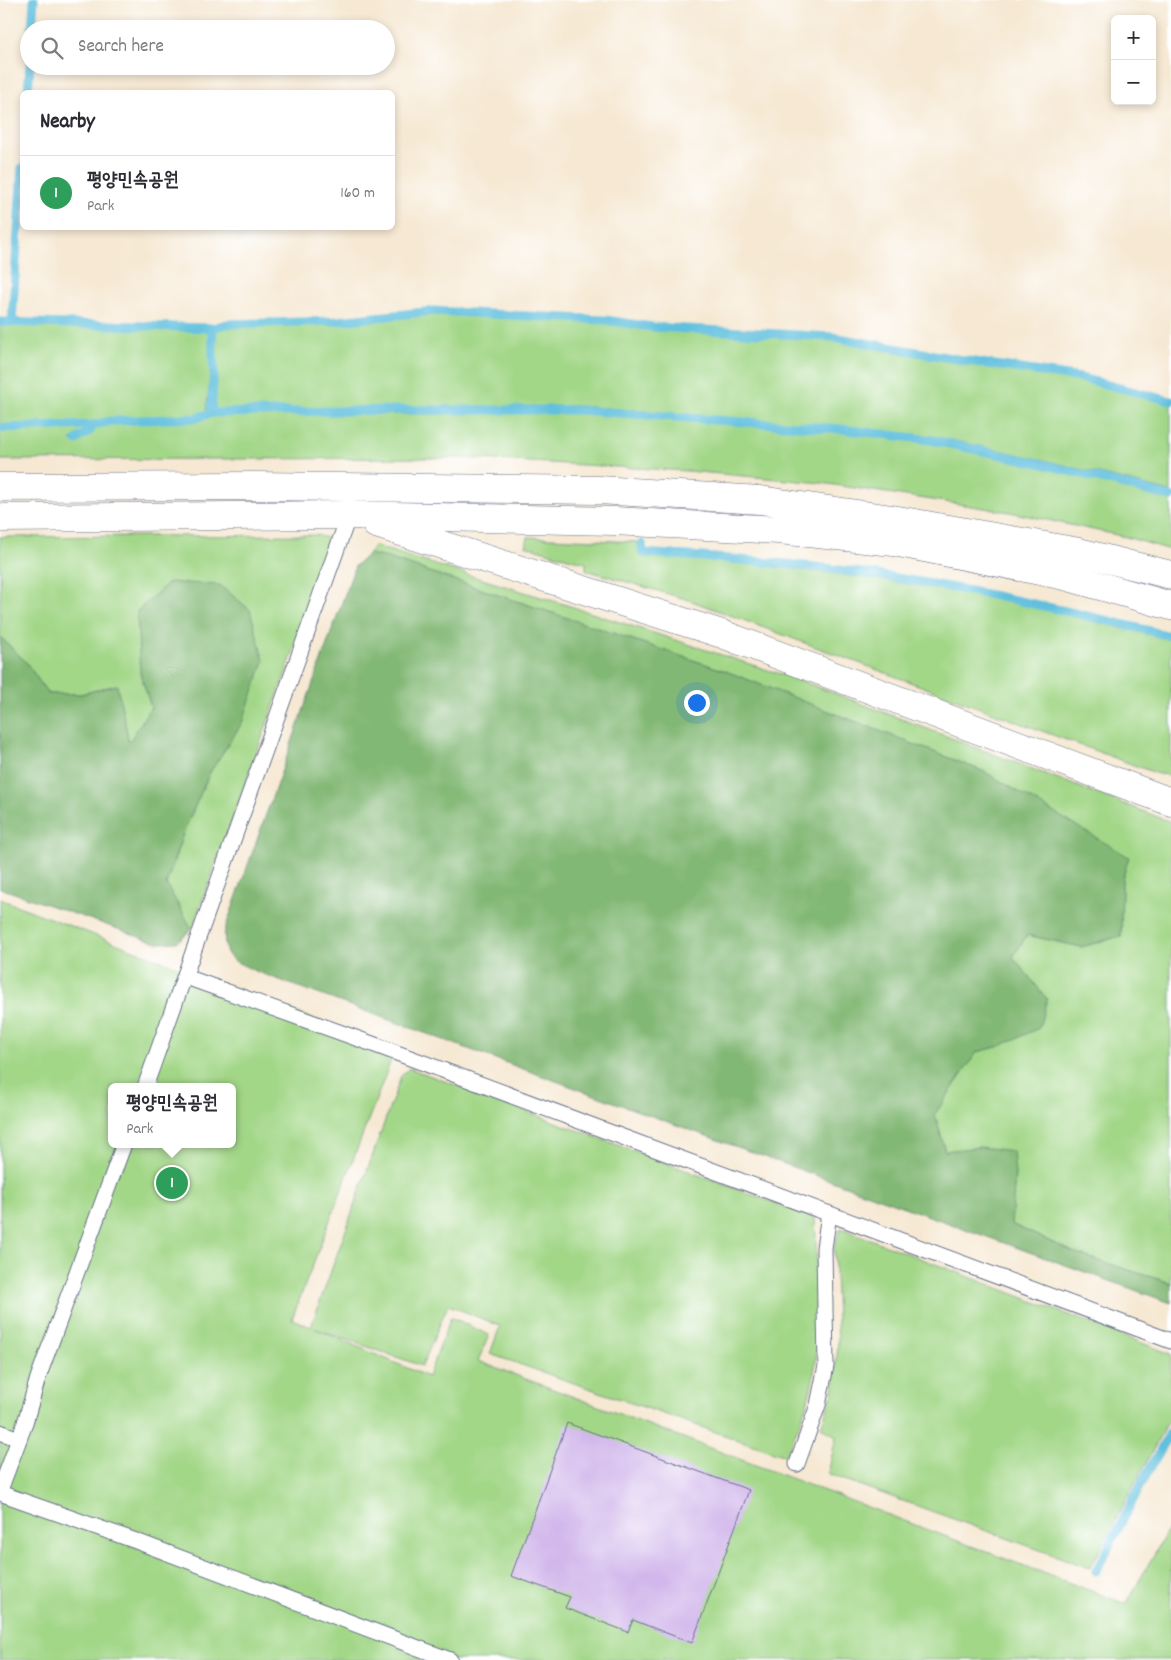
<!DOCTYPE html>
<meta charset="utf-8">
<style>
body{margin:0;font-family:Dekko,"Poor Story",sans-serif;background:#f7f7f7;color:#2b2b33}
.controls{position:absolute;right:15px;top:15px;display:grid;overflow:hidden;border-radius:8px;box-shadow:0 2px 8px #0003}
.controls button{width:45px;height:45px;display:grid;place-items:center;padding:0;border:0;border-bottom:1px solid #e1e1e2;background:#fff;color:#2b2b33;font:25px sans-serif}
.you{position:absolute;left:696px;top:702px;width:18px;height:18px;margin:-12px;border:4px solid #fff;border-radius:50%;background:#1a73e8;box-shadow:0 0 0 8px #1a73e833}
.badge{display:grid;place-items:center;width:32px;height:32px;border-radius:50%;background:#ea580c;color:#fff;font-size:16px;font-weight:700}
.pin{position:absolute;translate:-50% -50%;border:2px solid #fff;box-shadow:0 1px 5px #0006}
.popup{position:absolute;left:108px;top:1083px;width:128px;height:65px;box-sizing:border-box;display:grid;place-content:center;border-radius:8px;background:#fff;filter:drop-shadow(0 1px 4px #0005);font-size:16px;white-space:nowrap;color:#7c7c81}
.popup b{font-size:19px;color:#2b2b33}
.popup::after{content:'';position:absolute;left:50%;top:100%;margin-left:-10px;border:10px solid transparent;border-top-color:#fff}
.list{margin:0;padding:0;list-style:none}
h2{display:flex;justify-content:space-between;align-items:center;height:65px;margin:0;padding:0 20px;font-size:21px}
h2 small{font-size:16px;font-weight:400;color:#7c7c81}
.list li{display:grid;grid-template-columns:32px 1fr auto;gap:15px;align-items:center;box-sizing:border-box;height:75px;padding:0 20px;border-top:1px solid #e1e1e2}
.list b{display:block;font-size:19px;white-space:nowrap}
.list p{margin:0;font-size:16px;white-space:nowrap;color:#7c7c81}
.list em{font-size:16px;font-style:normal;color:#7c7c81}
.icon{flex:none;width:28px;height:28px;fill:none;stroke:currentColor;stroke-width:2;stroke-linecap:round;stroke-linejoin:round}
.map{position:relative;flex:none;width:1171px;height:1660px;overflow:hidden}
.search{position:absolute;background:#fff;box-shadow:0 2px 8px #0003;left:20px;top:20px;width:375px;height:55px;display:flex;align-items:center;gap:12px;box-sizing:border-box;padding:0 18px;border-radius:28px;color:#7c7c81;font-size:19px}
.panel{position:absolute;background:#fff;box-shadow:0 2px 8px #0003;left:20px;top:90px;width:375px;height:140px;border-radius:8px}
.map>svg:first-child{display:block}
</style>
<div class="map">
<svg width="1171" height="1660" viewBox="0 0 1171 1660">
<rect width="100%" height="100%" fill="#fff"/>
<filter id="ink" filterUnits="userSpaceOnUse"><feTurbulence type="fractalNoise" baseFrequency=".02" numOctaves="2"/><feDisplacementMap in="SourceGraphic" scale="10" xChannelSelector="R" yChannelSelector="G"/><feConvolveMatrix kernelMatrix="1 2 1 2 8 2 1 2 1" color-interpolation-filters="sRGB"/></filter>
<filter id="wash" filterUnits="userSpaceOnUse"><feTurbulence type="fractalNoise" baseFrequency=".0096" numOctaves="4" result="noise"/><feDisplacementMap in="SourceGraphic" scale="20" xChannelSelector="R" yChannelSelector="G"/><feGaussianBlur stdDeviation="1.12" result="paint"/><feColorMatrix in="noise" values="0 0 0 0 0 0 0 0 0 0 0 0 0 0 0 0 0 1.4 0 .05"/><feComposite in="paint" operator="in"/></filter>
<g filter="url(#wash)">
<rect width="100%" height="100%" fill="#f6e8d2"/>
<!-- green -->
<g fill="#a3d788" stroke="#5f8373" fill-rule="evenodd">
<polygon points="434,314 605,322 653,329 833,339 967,363 1080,379 1171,403 1171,492 1040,459 932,436 840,426 580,406 214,410 217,372 216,330 226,327 338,323"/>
<polygon points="0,325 209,330 211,372 206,412 196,416 111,419 93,422 0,426"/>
<polygon points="579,413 840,431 930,443 1037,466 1171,501 1171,550 1126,537 1010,512 822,483 687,471 462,458 0,460 0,430 88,426 86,430 71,440 75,444 90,434 97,427 112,423 196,420 210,415"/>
<polygon points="316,535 327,538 331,549 192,929 166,884 184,831 210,772 242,723 140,673 151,707 129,743 116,685 81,694 48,694 26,662 0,637 0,537"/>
<path d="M528 537 638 542 639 555C745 563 851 573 956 592 1028 604 1100 623 1171 640V775L1158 774 689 600 586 570V563L526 546Z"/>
<polygon points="374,546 570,606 802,681 1171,822 1171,1283 1080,1255 1011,1224 1015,1173 980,1147 945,1151 935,1114 977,1052 1000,1046 1047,999 1013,957 1027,935 1081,947 1121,936 1122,879 985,772 723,670 388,558 368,554"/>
<path d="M0 899 395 1050 292 1319 311 1327 401 1076 409 1068 815 1218C817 1272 823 1332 812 1384 807 1410 796 1433 785 1456L490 1354 500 1326 448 1305 422 1366 314 1328 428 1377 451 1317 489 1335 478 1361 1126 1604 1169 1528 1171 1529V1660H0ZM112 1087H232V1144H112Z"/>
<polygon points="841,1228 1171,1354 1171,1416 1090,1568 828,1474 836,1436 821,1427 833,1392 838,1346 834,1244"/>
</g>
<!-- forest -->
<g fill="#82b874" stroke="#4e7469">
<path d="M368 554 388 558 723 670 985 772 1129 857 1122 879 1121 936 1081 947 1027 935 1013 957 1047 999 1039 1028 1000 1046 977 1052 935 1114 945 1151 980 1147 1013 1151 1015 1173 1011 1224 1080 1255 1171 1283V1303L712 1138 255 971C231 959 222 959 225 929L355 566Z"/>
<polygon points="169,582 220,585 250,610 264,661 242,723 210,772 184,831 166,884 192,929 177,942 158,943 0,888 0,637 26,662 48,694 81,694 117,685 129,742 151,707 140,673 137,611"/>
</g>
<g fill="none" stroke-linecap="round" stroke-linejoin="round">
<!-- stream -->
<g stroke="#60c0de" stroke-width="9">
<polyline points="32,29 34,0"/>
<polyline points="28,92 30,66"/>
<polyline points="0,322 212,328 227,324 337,321 434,311 605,320 652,327 833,337 968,361 1081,378 1171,401"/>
<polyline points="12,322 22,168"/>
<polyline points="211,413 214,372 212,328"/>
<polyline points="0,428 93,425 111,421 196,418 211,413 402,410 579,410 841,429 931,440 1039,463 1171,497"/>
<polyline points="76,440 90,431 93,425"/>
<path d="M642 544 643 553C709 557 774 562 840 570 951 584 1062 609 1171 636"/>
<polyline points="1096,1571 1145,1477 1171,1431"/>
</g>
</g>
<g id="blocks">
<!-- building -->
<polygon fill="#d1b7eb" points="567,1423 749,1490 692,1643 633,1620 628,1632 565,1608 570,1597 511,1576"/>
</g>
</g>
<g filter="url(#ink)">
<use href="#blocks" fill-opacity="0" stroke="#687087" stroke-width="1"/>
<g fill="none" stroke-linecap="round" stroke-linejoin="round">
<defs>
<g id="lane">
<polyline points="186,977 378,1046 1171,1341"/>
<polyline points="145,1087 349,515"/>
<polyline points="0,1432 19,1439"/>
<polyline points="797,1464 818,1405 826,1366 824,1248 829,1214"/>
<polyline points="0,1490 24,1426 38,1378 124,1144"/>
<polyline points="0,1493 136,1541 450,1660"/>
</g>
<g id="highway">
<polyline points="0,487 255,486 599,490 760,500 892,519 1079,552 1171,575"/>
<polyline points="0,518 349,515 614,521 779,530 894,542 1065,576 1171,606"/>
<polyline points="376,524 722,634 1171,802"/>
</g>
</defs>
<!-- lane casing -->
<use href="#lane" stroke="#687087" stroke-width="17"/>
<!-- highway casing -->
<use href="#highway" stroke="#687087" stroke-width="29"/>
<!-- lane -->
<use href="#lane" stroke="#fff" stroke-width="15"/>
<!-- highway -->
<use href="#highway" stroke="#fff" stroke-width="28"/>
</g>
</g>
</svg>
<div class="controls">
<button>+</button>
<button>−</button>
</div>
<div class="you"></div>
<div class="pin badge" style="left:172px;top:1183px;background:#2e9e5b">1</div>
<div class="popup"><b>평양민속공원</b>Park</div>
<div class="search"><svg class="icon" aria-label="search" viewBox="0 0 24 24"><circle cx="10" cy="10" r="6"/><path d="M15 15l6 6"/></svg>Search here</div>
<section class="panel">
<h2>Nearby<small></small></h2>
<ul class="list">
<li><span class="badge" style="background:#2e9e5b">1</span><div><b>평양민속공원</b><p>Park</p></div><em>160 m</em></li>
</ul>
</section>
</div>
